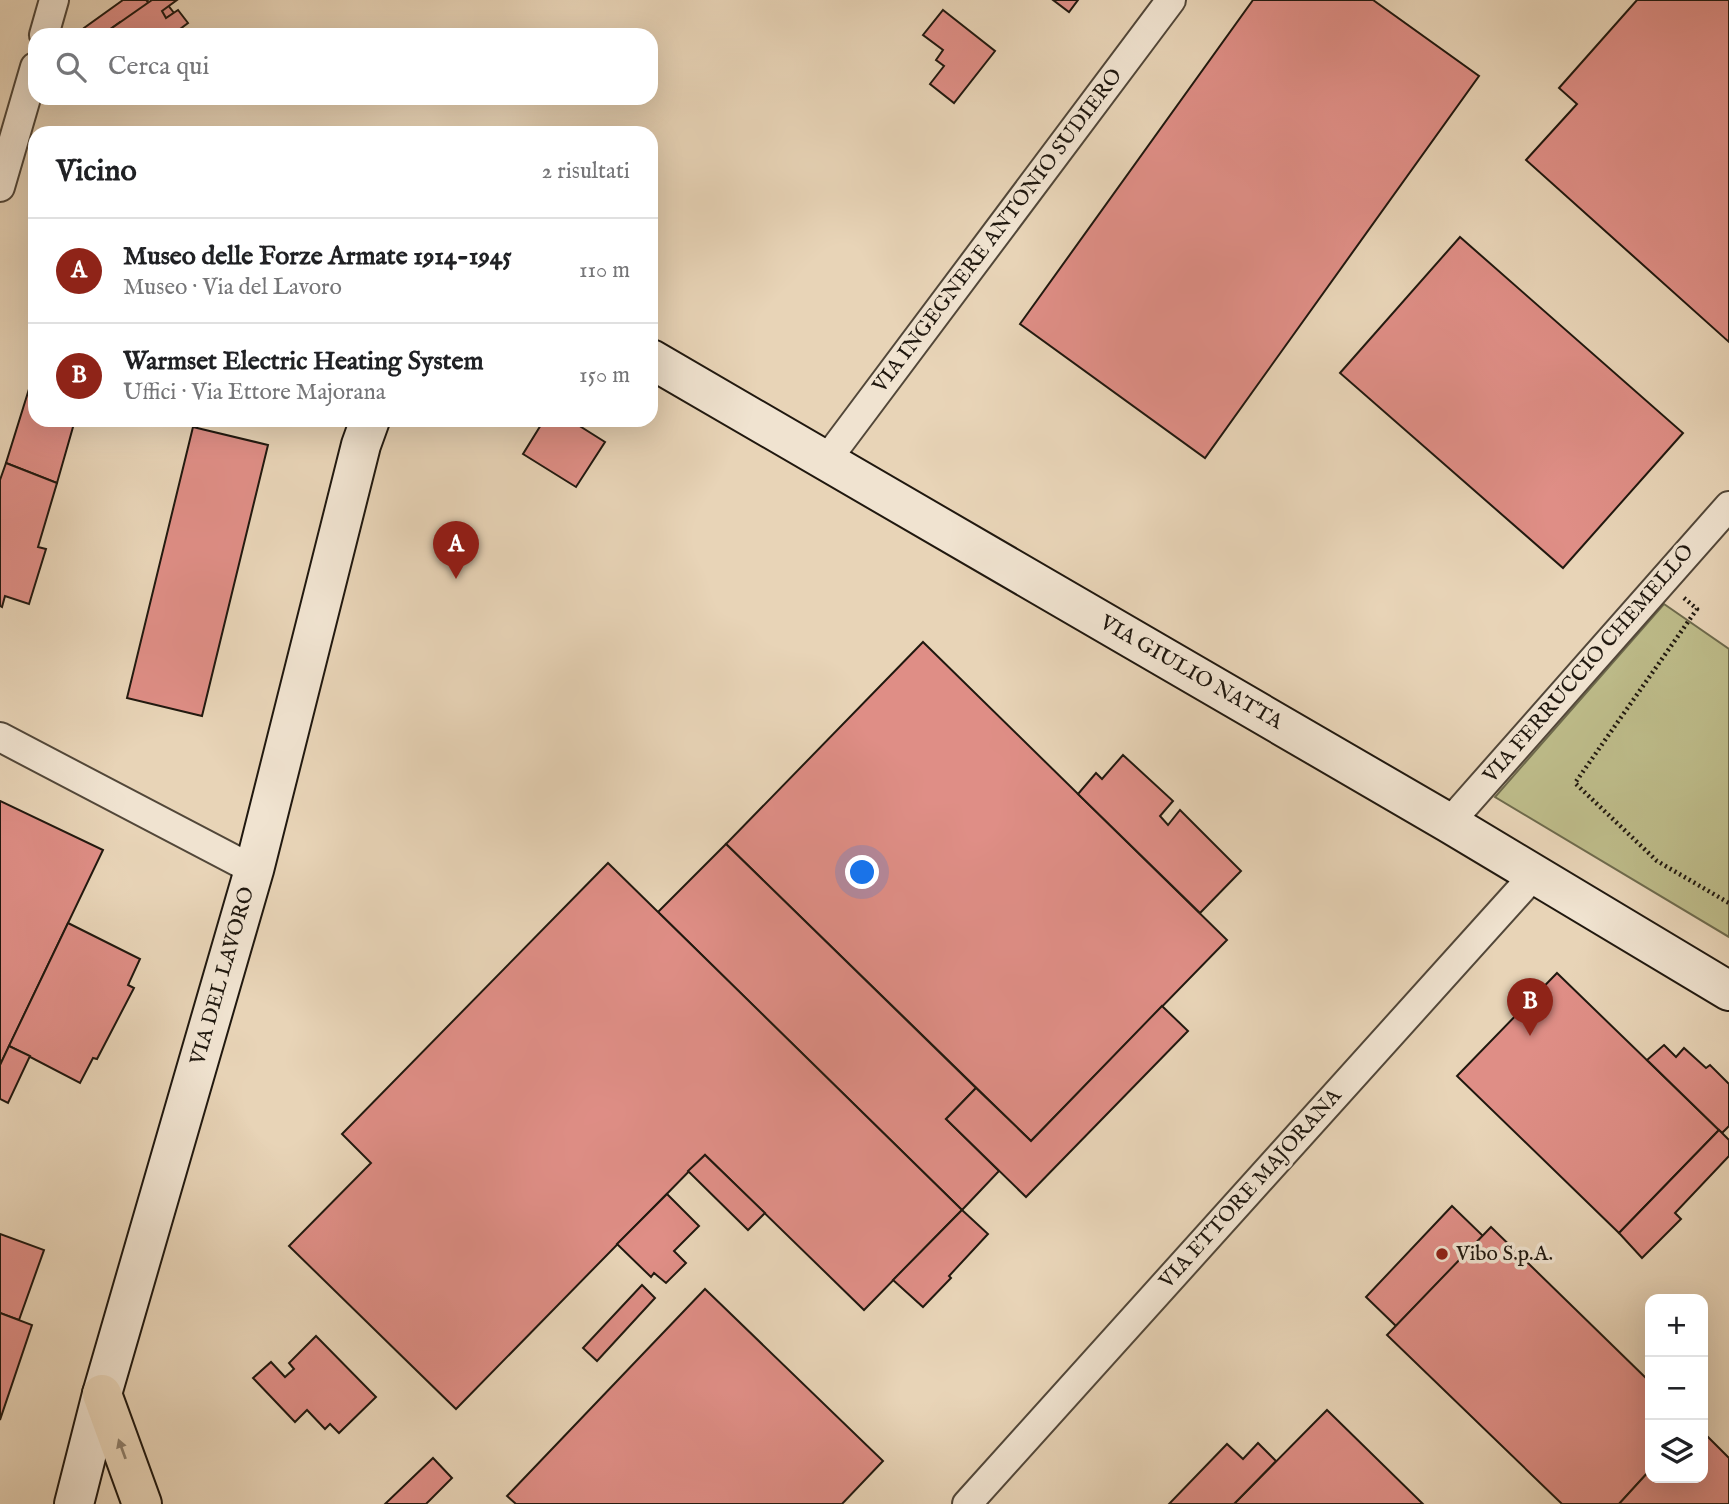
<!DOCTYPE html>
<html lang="it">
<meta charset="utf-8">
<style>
body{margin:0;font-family:"IM FELL English",serif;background:#f6f6f6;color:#202124}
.controls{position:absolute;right:21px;bottom:21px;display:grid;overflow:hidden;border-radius:14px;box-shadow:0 7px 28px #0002}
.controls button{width:63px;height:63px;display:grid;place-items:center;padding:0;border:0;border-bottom:2px solid #e0e0e0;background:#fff;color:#202124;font:35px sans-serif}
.you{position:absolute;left:863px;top:873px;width:24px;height:24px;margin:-18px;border:5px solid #fff;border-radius:50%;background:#1a73e8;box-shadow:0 0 0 10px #1a73e833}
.badge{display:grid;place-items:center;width:46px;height:46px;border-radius:50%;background:#8f2418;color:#fff;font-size:23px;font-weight:700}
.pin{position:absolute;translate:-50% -58px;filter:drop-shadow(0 2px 4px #0008)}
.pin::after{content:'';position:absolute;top:37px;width:24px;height:21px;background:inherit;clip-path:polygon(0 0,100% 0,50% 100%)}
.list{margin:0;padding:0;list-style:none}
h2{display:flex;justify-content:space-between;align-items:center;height:91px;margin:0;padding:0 28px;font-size:30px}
h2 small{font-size:23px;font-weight:400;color:#757577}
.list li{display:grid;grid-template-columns:46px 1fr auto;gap:21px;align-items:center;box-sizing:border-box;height:105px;padding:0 28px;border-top:2px solid #e0e0e0}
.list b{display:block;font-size:26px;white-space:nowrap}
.list p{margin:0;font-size:23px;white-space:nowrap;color:#757577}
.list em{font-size:23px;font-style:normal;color:#757577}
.icon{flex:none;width:38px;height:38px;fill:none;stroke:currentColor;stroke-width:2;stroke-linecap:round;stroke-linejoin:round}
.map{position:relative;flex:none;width:1729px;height:1504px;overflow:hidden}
.search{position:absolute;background:#fff;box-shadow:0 7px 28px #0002;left:28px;top:28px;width:630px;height:77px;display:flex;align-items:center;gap:18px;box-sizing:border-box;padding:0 24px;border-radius:21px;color:#757577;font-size:26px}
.panel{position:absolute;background:#fff;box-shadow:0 7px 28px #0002;left:28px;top:126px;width:630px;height:301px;border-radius:21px}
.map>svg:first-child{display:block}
</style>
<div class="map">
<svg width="1729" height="1504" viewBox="0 0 1729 1504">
<rect width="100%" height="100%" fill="#e8d4b7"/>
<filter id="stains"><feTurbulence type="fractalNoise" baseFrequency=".00286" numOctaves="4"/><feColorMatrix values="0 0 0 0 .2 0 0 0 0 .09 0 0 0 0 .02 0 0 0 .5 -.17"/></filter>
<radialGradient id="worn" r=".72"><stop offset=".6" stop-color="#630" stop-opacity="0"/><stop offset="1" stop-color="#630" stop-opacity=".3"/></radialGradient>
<!-- green -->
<polygon fill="#bdbb89" stroke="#6e6a4c" stroke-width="2" points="1664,604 1729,649 1729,937 1495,797"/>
<!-- building -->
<g fill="#df8e86" stroke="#20180f" stroke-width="2">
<polygon points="123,0 148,0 147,1 152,8 164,0 174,13 143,35 125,35 122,30 125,28 120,22 102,35 89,35 84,28"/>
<polygon points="152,0 177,0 162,11 166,18 178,10 188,23 172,35 137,35 135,32 130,35 102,35"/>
<polygon points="1053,0 1078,0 1069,12"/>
<polygon points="1253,0 1373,0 1479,76 1205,458 1020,324"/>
<polygon points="1637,0 1729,0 1729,342 1526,160 1577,104 1559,88"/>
<polygon points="943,10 995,51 954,103 930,84 944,66 936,60 943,50 923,35"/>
<polygon points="1460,237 1683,433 1563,568 1340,373"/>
<polygon points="29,389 35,391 35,420 75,420 57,483 6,463"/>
<polygon points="544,420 570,420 605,442 576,487 523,454"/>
<polygon points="193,427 268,445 202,716 127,698"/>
<polygon points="6,463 57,483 38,547 46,549 29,604 5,596 2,607 0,606 0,480"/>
<polygon points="923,642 1227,940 1031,1141 726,844"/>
<polygon points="1123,755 1173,801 1160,816 1168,825 1180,810 1241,871 1200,913 1078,794 1096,773 1102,779"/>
<polygon points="0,801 103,850 0,1065"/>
<polygon points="726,844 976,1088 946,1119 999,1171 962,1210 658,912"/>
<polygon points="608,863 962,1210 864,1310 705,1155 456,1409 289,1246 371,1163 342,1134"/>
<polygon points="68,923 140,959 128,985 134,988 97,1059 93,1058 80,1083 9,1046"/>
<polygon points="1557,973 1719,1130 1619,1233 1457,1076"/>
<polygon points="1162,1006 1188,1031 1026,1197 946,1119 976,1088 1031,1141"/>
<polygon points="1664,1045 1676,1057 1684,1048 1706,1068 1710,1065 1729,1084 1729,1126 1722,1133 1647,1060"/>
<polygon points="9,1046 30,1056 8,1103 0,1099 0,1065"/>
<polygon points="1719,1130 1729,1140 1729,1156 1675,1213 1681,1219 1642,1258 1619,1233"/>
<polygon points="705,1155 765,1213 748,1230 688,1171"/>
<polygon points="667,1194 699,1226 674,1251 686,1263 666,1283 654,1273 651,1277 617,1244"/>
<polygon points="1452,1206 1483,1236 1396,1326 1366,1297"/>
<polygon points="962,1210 988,1234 949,1276 951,1278 923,1307 893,1280"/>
<polygon points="1491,1227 1650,1382 1650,1470 1619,1504 1562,1504 1387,1335"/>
<polygon points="0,1234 44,1250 19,1320 0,1313"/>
<polygon points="642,1285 655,1298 597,1361 583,1348"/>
<polygon points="705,1289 883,1461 842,1504 516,1504 507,1496"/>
<polygon points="0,1313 32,1325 0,1420"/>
<polygon points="316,1336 376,1397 339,1433 330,1424 325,1429 307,1410 295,1422 253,1378 271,1362 285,1377 294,1369 289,1363"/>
<polygon points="1327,1410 1423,1504 1234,1504"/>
<polygon points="1703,1432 1729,1458 1729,1504 1619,1504 1650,1470 1650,1478 1703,1478"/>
<polygon points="1258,1443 1276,1461 1234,1504 1169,1504 1227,1444 1243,1459"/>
<polygon points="433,1458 452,1478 426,1504 385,1504"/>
</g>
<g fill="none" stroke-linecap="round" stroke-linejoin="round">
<defs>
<g id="street">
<polyline points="44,35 54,0"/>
<polyline points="0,187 35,67"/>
<polyline points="825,462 1171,0"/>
<polyline points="0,737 254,870"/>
<polyline points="1449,823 1729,506"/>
<polyline points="967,1504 1534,875"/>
</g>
<g id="secondary">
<polyline points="651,359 1449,823 1729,991"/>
<polyline points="74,1504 102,1394 254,870 361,445 370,420"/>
</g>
<polyline id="highway" points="102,1394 142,1504"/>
</defs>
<!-- street casing -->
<use href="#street" stroke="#524739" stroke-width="32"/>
<!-- secondary casing -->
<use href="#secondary" stroke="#20180f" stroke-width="42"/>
<!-- highway casing -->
<use href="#highway" stroke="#20180f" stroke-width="42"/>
<!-- path -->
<polyline stroke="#20180f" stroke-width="4.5" stroke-dasharray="2 3.5" stroke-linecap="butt" points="1684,598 1697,609 1575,783 1657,861 1729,903"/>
<!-- street -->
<use href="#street" stroke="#f0e3d0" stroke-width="28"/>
<!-- secondary -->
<use href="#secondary" stroke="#f0e3d0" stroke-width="38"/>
<!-- highway -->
<use href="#highway" stroke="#e8d4b7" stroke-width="38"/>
</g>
<!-- one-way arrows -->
<defs><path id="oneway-solid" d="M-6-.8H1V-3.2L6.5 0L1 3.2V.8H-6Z" transform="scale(1.75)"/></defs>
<use fill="#8e7f6b" href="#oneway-solid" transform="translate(122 1449) rotate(-110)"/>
<!-- markers -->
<circle fill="#8f2418" stroke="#f0e3d0" stroke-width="2.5" cx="1442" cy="1254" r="7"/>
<g text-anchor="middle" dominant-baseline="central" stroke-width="7" stroke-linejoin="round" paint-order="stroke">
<!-- street labels -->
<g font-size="21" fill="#20180f" stroke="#f0e3d0">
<text transform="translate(998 231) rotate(-53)">VIA INGEGNERE ANTONIO SUDIERO</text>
<text transform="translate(1589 664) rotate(-49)">VIA FERRUCCIO CHEMELLO</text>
<text transform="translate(1191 673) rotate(30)">VIA GIULIO NATTA</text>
<text transform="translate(223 976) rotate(-74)">VIA DEL LAVORO</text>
<text transform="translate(1251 1189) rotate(-48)">VIA ETTORE MAJORANA</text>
</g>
<!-- poi labels -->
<g font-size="21" fill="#20180f" stroke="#f0e3d0" text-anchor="start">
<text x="1456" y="1254">Vibo S.p.A.</text>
</g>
</g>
<rect width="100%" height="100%" filter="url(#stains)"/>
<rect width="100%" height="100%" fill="url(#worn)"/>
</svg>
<div class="controls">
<button>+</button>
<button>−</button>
<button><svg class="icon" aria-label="layers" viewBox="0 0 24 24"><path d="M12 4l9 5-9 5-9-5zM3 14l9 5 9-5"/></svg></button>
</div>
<div class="you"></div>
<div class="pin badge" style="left:456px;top:579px">A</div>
<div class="pin badge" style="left:1530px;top:1036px">B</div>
<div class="search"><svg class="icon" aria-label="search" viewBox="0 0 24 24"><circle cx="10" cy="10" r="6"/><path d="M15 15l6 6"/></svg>Cerca qui</div>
<section class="panel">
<h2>Vicino<small>2 risultati</small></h2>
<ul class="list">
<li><span class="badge">A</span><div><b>Museo delle Forze Armate 1914-1945</b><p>Museo · Via del Lavoro</p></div><em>110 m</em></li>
<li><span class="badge">B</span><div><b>Warmset Electric Heating System</b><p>Uffici · Via Ettore Majorana</p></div><em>150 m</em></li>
</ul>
</section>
</div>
